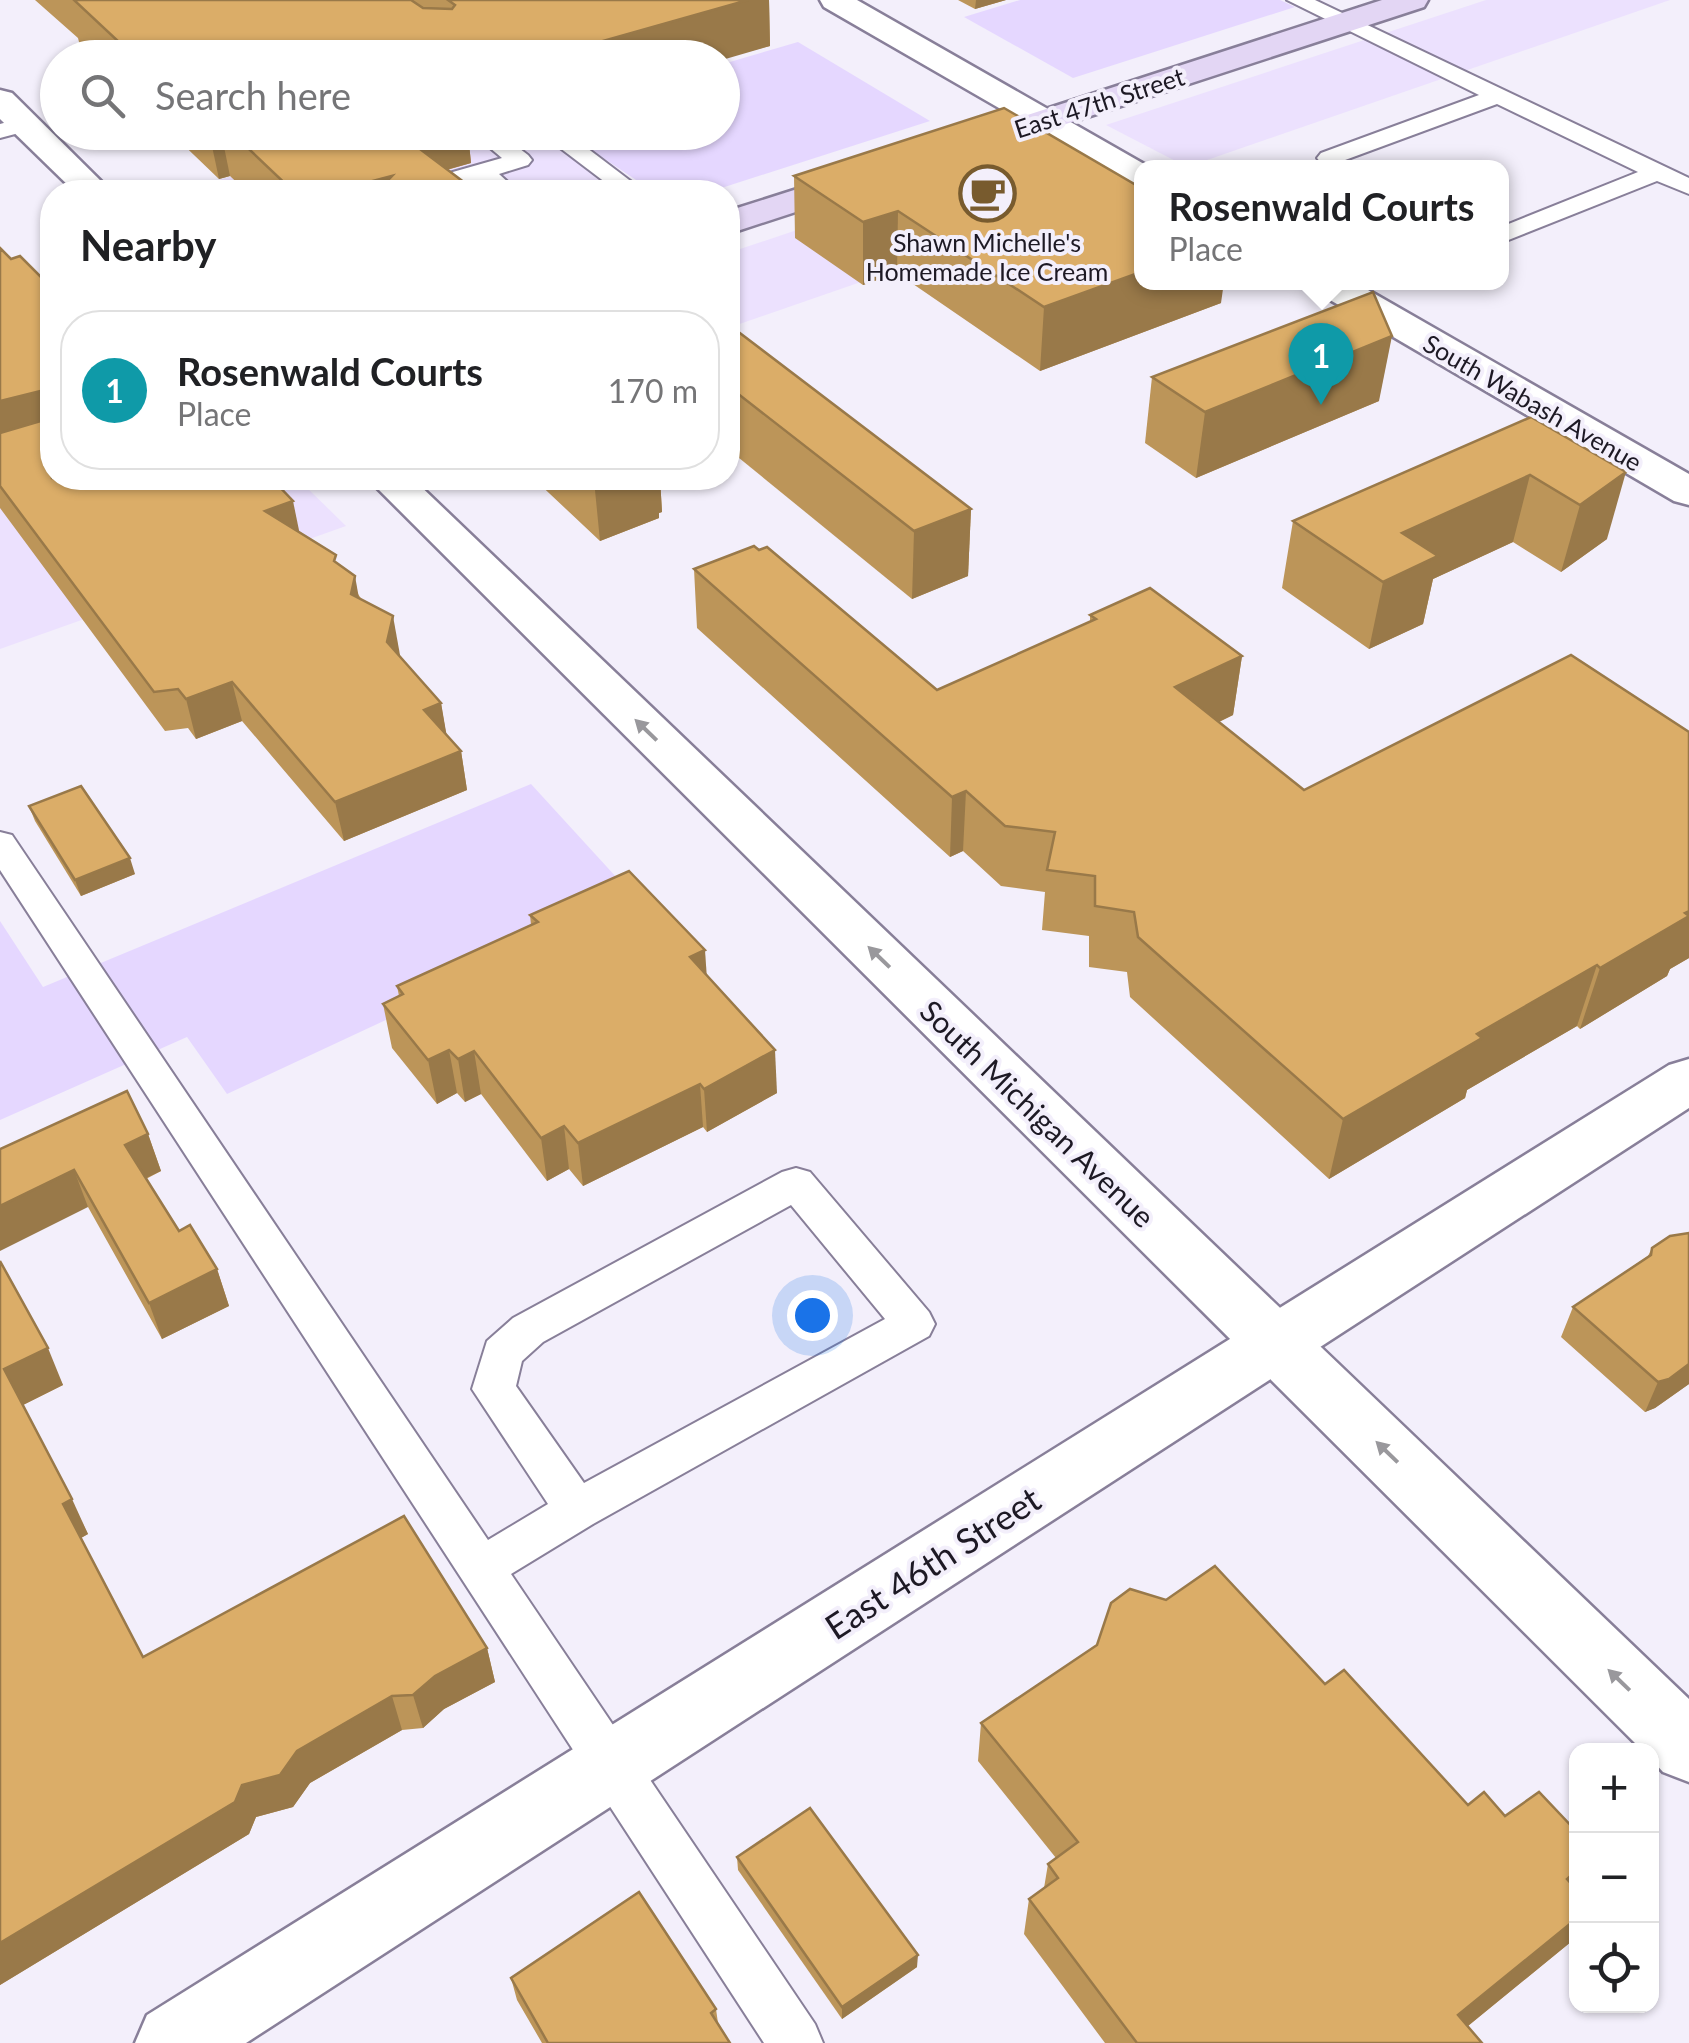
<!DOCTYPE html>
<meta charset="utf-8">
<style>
body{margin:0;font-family:Lato,sans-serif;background:#f6f6f6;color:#202124}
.controls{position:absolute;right:30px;bottom:30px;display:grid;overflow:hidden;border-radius:20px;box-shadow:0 2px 8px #0004}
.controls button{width:90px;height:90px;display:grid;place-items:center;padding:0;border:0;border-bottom:2px solid #e0e0e0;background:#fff;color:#202124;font:50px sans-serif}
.you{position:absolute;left:812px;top:1315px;width:35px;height:35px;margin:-25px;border:8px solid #fff;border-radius:50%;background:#1a73e8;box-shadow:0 0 0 15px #1a73e833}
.badge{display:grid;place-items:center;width:65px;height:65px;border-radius:50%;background:#7c3aed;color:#fff;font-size:32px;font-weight:700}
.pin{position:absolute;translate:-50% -82px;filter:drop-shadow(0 2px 5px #0008)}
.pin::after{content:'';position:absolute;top:52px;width:35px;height:30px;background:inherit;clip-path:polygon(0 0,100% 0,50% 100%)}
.popup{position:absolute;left:1134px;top:160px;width:375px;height:130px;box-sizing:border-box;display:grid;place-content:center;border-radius:20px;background:#fff;filter:drop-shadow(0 2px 8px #0005);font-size:32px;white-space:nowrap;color:#757577}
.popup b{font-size:38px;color:#202124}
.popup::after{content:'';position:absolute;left:50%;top:100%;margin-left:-20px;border:20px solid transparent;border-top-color:#fff}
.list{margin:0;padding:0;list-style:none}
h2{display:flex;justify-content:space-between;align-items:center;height:130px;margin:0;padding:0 40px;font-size:42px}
h2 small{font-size:32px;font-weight:400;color:#757577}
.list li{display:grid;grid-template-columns:65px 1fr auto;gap:30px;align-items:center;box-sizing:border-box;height:160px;margin:0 20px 20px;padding:0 20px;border:2px solid #e0e0e0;border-radius:40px}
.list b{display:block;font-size:38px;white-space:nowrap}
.list p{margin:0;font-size:32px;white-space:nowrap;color:#757577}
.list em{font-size:32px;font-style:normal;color:#757577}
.icon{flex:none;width:55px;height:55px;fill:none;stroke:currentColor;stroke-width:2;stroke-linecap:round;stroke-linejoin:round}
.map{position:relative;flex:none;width:1689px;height:2043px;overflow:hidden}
.search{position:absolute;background:#fff;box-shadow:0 2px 8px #0004;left:40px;top:40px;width:700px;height:110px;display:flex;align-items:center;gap:25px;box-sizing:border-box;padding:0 35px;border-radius:55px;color:#757577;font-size:38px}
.panel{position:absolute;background:#fff;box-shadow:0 2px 8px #0004;left:40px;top:180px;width:700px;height:310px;border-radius:40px}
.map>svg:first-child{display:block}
</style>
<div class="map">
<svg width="1689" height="2043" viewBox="0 0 1689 2043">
<rect width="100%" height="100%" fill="#f3effb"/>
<!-- built -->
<g fill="#ece1fe">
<polygon points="1486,0 1670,0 1187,167 1106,125"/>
<polygon points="389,132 550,133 633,192 176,192"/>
<polygon points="1036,150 1112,195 728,328 728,253"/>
<polygon points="52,478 297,478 346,526 0,649 0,492"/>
</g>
<!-- green -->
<g fill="#e5d7ff">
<polygon points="1020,0 1280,0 1295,7 1073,78 964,17"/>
<polygon points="798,42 930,121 709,192 654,192 566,133 722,132 723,64"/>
<polygon points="531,784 639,902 227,1094 187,1037 0,1120 0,921 43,987"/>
</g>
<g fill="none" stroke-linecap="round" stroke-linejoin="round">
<defs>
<g id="service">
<polygon points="1287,0 1315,0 1689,178 1689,194 1657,181 1501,243 1501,227 1638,172 1497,104 1337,163 1321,163 1317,158 1321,153 1479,95"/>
<polygon points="26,117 34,119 38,124 34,129 0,138 0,124"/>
<polygon points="471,132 498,132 528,155 532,160 528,165 499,174 519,192 493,192 477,181 434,192 397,192 400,187 502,158"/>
<polygon points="539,132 566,132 645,192 618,192"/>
<path d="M0 832 12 835 488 1540 548 1504 472 1389 487 1341 513 1318 782 1172 796 1168 810 1172 929 1312 935 1324 929 1336 593 1524 511 1574 815 2024 823 2043H764L0 870ZM791 1205 885 1319 584 1483 516 1386 522 1361 543 1342Z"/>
</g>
<g id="minor">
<polygon points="820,0 857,0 1151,168 1141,168 1141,186 1129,183 824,7"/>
<polygon points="1308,282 1354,282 1689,474 1689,505 1674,501 1313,290"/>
<polygon points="1689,1059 1689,1108 246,2043 135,2043 147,2015 1669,1065"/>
</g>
<g id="tertiary">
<polygon points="0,90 12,93 112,192 75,192 0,119"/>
<polygon points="367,478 412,478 1689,1699 1689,1782 1663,1772 1652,1760 1652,1750 1642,1750"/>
</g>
<g id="secondary">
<polygon points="1382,0 1428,0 1424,7 971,155 959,158 947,155 942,148 947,141"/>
<polygon points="863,168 875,172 881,179 875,186 728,234 728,211"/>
</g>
</defs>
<!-- service casing -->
<use href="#service" stroke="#887f99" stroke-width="4"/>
<!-- minor casing -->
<use href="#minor" stroke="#887f99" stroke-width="5"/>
<!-- tertiary casing -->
<use href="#tertiary" stroke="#887f99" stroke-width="5"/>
<!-- secondary casing -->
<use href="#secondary" stroke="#887f99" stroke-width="5"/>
<!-- service -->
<use href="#service" fill="#fff" fill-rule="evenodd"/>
<!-- minor -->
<use href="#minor" fill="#fff" fill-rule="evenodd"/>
<!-- tertiary -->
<use href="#tertiary" fill="#fff" fill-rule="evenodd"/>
<!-- secondary -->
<use href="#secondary" fill="#e3d6f4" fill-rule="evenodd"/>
</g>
<!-- wall -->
<g fill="#bc9559">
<polygon points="35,0 769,0 770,46 722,58 92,58 80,46 78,38"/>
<polygon points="958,0 1006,0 975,9"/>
<polygon points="170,132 469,132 468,134 471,163 447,170 477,192 247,192 230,176 219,179"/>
<polygon points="794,176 1221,303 1040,371 897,273 863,285 795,238"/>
<polygon points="0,248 52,478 300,533 337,563 400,656 441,703 446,734 461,751 467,790 344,841 242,721 196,739 188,728 165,731 0,508"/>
<polygon points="728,324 971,509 968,576 912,599 728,449"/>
<polygon points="1152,377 1379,401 1196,478 1145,443"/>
<polygon points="1531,417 1607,539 1561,572 1513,542 1433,579 1423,624 1369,649 1282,588 1293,521"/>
<polygon points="533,478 660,478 662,512 659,513 659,518 600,541"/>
<polygon points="694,569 937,690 1090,622 1090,615 1242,656 1233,715 1219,722 1304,790 1689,732 1689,958 1670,969 1667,976 1580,1029 1577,1026 1467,1090 1465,1098 1329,1179 1130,997 1127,972 1089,967 1089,936 1042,930 1045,892 1001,886 963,851 950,857 697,628"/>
<polygon points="29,806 135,874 81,896 35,821"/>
<polygon points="530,915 706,975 777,1093 707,1132 703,1127 583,1186 569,1169 547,1181 481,1094 465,1102 457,1093 437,1104 392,1048 383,1004 399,996 397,986 531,925"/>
<polygon points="148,1134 161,1171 146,1179 179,1231 217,1269 229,1306 162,1339 88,1207 0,1149"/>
<polygon points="1689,1233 1689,1384 1655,1408 1645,1412 1561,1337 1573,1307 1648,1256 1652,1248"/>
<polygon points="0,1261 63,1385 23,1405 88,1534 81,1538 143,1657 487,1648 495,1682 444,1709 423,1728 402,1730 310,1783 293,1807 256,1817 249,1834 0,1985"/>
<polygon points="1325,1684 1572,1941 1468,2026 1482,2043 1105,2043 1024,1934 1029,1899 1044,1888 1048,1864 1056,1858 978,1761 981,1723"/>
<polygon points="737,1857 917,1967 842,2019 738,1870"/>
<polygon points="511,1978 716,2009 718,2023 730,2043 542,2043 517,2000"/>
</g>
<!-- shaded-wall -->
<g fill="#997949">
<polygon points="748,0 769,0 770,46 722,60 722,58 543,58"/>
<polygon points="976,0 1006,0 975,9"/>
<polygon points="209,132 221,132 230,176 219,179"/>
<polygon points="388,132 469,132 468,134 471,163 399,183 388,180 390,192 331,192"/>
<polygon points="898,211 897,273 863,285 863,222"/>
<polygon points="1141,272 1141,282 1224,282 1221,303 1040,371 1044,307"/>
<polygon points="1392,336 1379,401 1196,478 1205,412"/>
<polygon points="44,390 52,421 0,442 0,401"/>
<polygon points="1626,472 1607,539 1561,572 1580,505"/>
<polygon points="1530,475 1513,542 1433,579 1423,624 1369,649 1383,582 1402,533"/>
<polygon points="602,478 660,478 662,512 659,513 659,518 600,541 594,480"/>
<polygon points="293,501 301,540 265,511"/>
<polygon points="971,509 968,576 912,599 914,531"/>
<polygon points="355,576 362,615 351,594"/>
<polygon points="393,616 400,655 394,681 387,642"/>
<polygon points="1242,656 1233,715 1167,747 1175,687"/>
<polygon points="232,682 242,721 196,739 186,699"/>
<polygon points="441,703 448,743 424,710"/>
<polygon points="461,751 467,790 344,841 335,802"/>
<polygon points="966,791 963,851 950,857 952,797"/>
<polygon points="130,858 135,874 81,896 75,880"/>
<polygon points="1689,911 1689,958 1670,969 1667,976 1580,1029 1600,968"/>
<polygon points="705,950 708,994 690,957"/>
<polygon points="1597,965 1577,1026 1467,1090 1465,1098 1329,1179 1343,1119 1477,1034"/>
<polygon points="449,1050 457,1093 437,1104 428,1060"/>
<polygon points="775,1050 777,1093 707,1132 704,1089"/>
<polygon points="474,1051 481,1094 465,1102 458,1059"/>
<polygon points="700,1084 703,1127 583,1186 578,1143"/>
<polygon points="564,1126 569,1169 547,1181 541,1138"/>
<polygon points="148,1134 161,1171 138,1182 125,1145"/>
<polygon points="74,1170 88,1207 0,1251 0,1206"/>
<polygon points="217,1269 229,1306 162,1339 149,1303"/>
<polygon points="48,1348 63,1385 21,1406 4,1369"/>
<polygon points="1689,1364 1689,1384 1655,1408 1645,1412 1658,1382"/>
<polygon points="72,1499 88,1534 79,1539 63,1504"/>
<polygon points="487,1648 495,1682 444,1709 423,1728 413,1695 435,1676"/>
<polygon points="392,1696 402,1730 310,1783 293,1807 256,1817 249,1834 0,1985 0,1943 297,1751"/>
<polygon points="1576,1871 1576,1891 1567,1879"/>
<polygon points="1576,1919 1576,1934 1572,1941 1447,2043 1458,2015"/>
<polygon points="918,1955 917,1967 842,2019 842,2007"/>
</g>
<!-- building -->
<g fill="#dbad68" stroke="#997949" stroke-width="2.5">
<polygon points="74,0 411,0 423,8 452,9 455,5 448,0 748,0 543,58 136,58"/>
<polygon points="1004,108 1141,188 1141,272 1044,307 898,211 863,222 794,176"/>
<polygon points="231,132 388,132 385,137 408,140 477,192 403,192 388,180 392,176 331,192 294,192"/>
<polygon points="0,248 11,259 20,256 52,288 52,478 271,478 293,501 265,511 336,555 334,561 355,576 351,594 393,616 387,642 441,703 424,710 461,751 335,802 232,682 186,699 178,689 154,692 0,486 0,433 44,420 44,390 0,401"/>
<polygon points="1373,292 1392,336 1205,412 1152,377"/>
<polygon points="728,324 971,509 914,531 728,386"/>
<polygon points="1531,417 1626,472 1580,505 1530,475 1402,533 1438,556 1383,582 1293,521"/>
<polygon points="754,546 759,550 767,547 937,690 1096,619 1090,615 1150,588 1242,656 1175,687 1304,790 1571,655 1689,732 1689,911 1685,913 1689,916 1600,968 1597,965 1477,1034 1482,1038 1343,1119 1138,937 1134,912 1095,906 1095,876 1047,870 1055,832 1005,826 966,791 952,797 694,569"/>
<polygon points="81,786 130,858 75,880 29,806"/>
<polygon points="629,871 705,950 690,957 775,1050 704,1089 700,1084 578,1143 564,1126 541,1138 474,1051 458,1059 449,1050 428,1060 383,1004 403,994 397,986 538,922 530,915"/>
<polygon points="127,1091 148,1134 125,1145 179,1231 190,1225 217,1269 149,1303 74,1170 0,1206 0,1149"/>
<polygon points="1689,1233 1689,1364 1669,1379 1658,1382 1573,1307 1651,1255 1652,1248 1670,1236"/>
<polygon points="0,1261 48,1348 4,1369 72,1499 63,1504 143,1657 404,1516 487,1648 435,1676 413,1695 392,1696 297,1751 280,1775 242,1785 235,1802 0,1943"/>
<polygon points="1215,1566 1325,1684 1344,1670 1468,1805 1484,1792 1505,1816 1539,1792 1576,1831 1576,1871 1567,1879 1576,1889 1576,1919 1458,2015 1482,2043 1137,2043 1029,1899 1058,1878 1048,1864 1078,1842 981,1723 1097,1645 1111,1603 1130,1589 1166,1600"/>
<polygon points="810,1808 918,1955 842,2007 737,1857"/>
<polygon points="639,1892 716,2009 711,2013 730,2043 548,2043 511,1978"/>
</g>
<!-- one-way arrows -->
<defs><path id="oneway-solid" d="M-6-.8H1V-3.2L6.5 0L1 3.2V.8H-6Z" transform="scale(2.5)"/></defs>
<g fill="#99989c">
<use href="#oneway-solid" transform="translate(646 730) rotate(-136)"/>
<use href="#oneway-solid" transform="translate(879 957) rotate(-136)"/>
<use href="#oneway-solid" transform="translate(1387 1452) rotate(-136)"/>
<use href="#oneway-solid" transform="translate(1619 1680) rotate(-136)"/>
</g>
<!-- icons -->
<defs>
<symbol id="cafe-ring" viewBox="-11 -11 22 22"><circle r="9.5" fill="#f3effb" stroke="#785b2e" stroke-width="1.5"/><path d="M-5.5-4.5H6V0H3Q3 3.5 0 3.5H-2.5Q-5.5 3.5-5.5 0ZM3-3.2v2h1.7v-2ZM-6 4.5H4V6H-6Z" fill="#785b2e"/></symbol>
</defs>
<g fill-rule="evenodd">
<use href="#cafe-ring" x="956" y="162" width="63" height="63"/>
</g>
<g text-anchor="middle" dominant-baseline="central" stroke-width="8" stroke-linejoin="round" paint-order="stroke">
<!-- far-street labels -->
<g font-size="25" fill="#1d1924" stroke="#f3effb">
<text transform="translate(1099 102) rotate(-18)">East 47th Street</text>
<text transform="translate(1533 402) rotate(30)">South Wabash Avenue</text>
</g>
<!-- far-poi labels -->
<g font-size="25" fill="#1d1924" stroke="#f3effb">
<text x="987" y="242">Shawn Michelle's<tspan x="987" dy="29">Homemade Ice Cream</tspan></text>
</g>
<!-- street labels -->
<g font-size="30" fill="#1d1924" stroke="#f3effb">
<text transform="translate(1038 1113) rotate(44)">South Michigan Avenue</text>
</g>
<!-- near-street labels -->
<g font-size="35" fill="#1d1924" stroke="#f3effb">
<text transform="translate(932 1562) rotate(-33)">East 46th Street</text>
</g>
</g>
</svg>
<div class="controls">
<button>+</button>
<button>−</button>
<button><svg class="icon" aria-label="locate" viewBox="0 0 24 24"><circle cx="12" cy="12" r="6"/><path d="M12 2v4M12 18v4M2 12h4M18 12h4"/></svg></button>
</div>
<div class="you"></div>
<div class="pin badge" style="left:1321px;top:405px;background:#0f9aa8">1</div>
<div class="popup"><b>Rosenwald Courts</b>Place</div>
<div class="search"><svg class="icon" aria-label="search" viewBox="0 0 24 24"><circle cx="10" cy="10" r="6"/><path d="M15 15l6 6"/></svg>Search here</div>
<section class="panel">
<h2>Nearby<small></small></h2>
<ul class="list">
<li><span class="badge" style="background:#0f9aa8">1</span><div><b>Rosenwald Courts</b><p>Place</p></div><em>170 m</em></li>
</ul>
</section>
</div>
